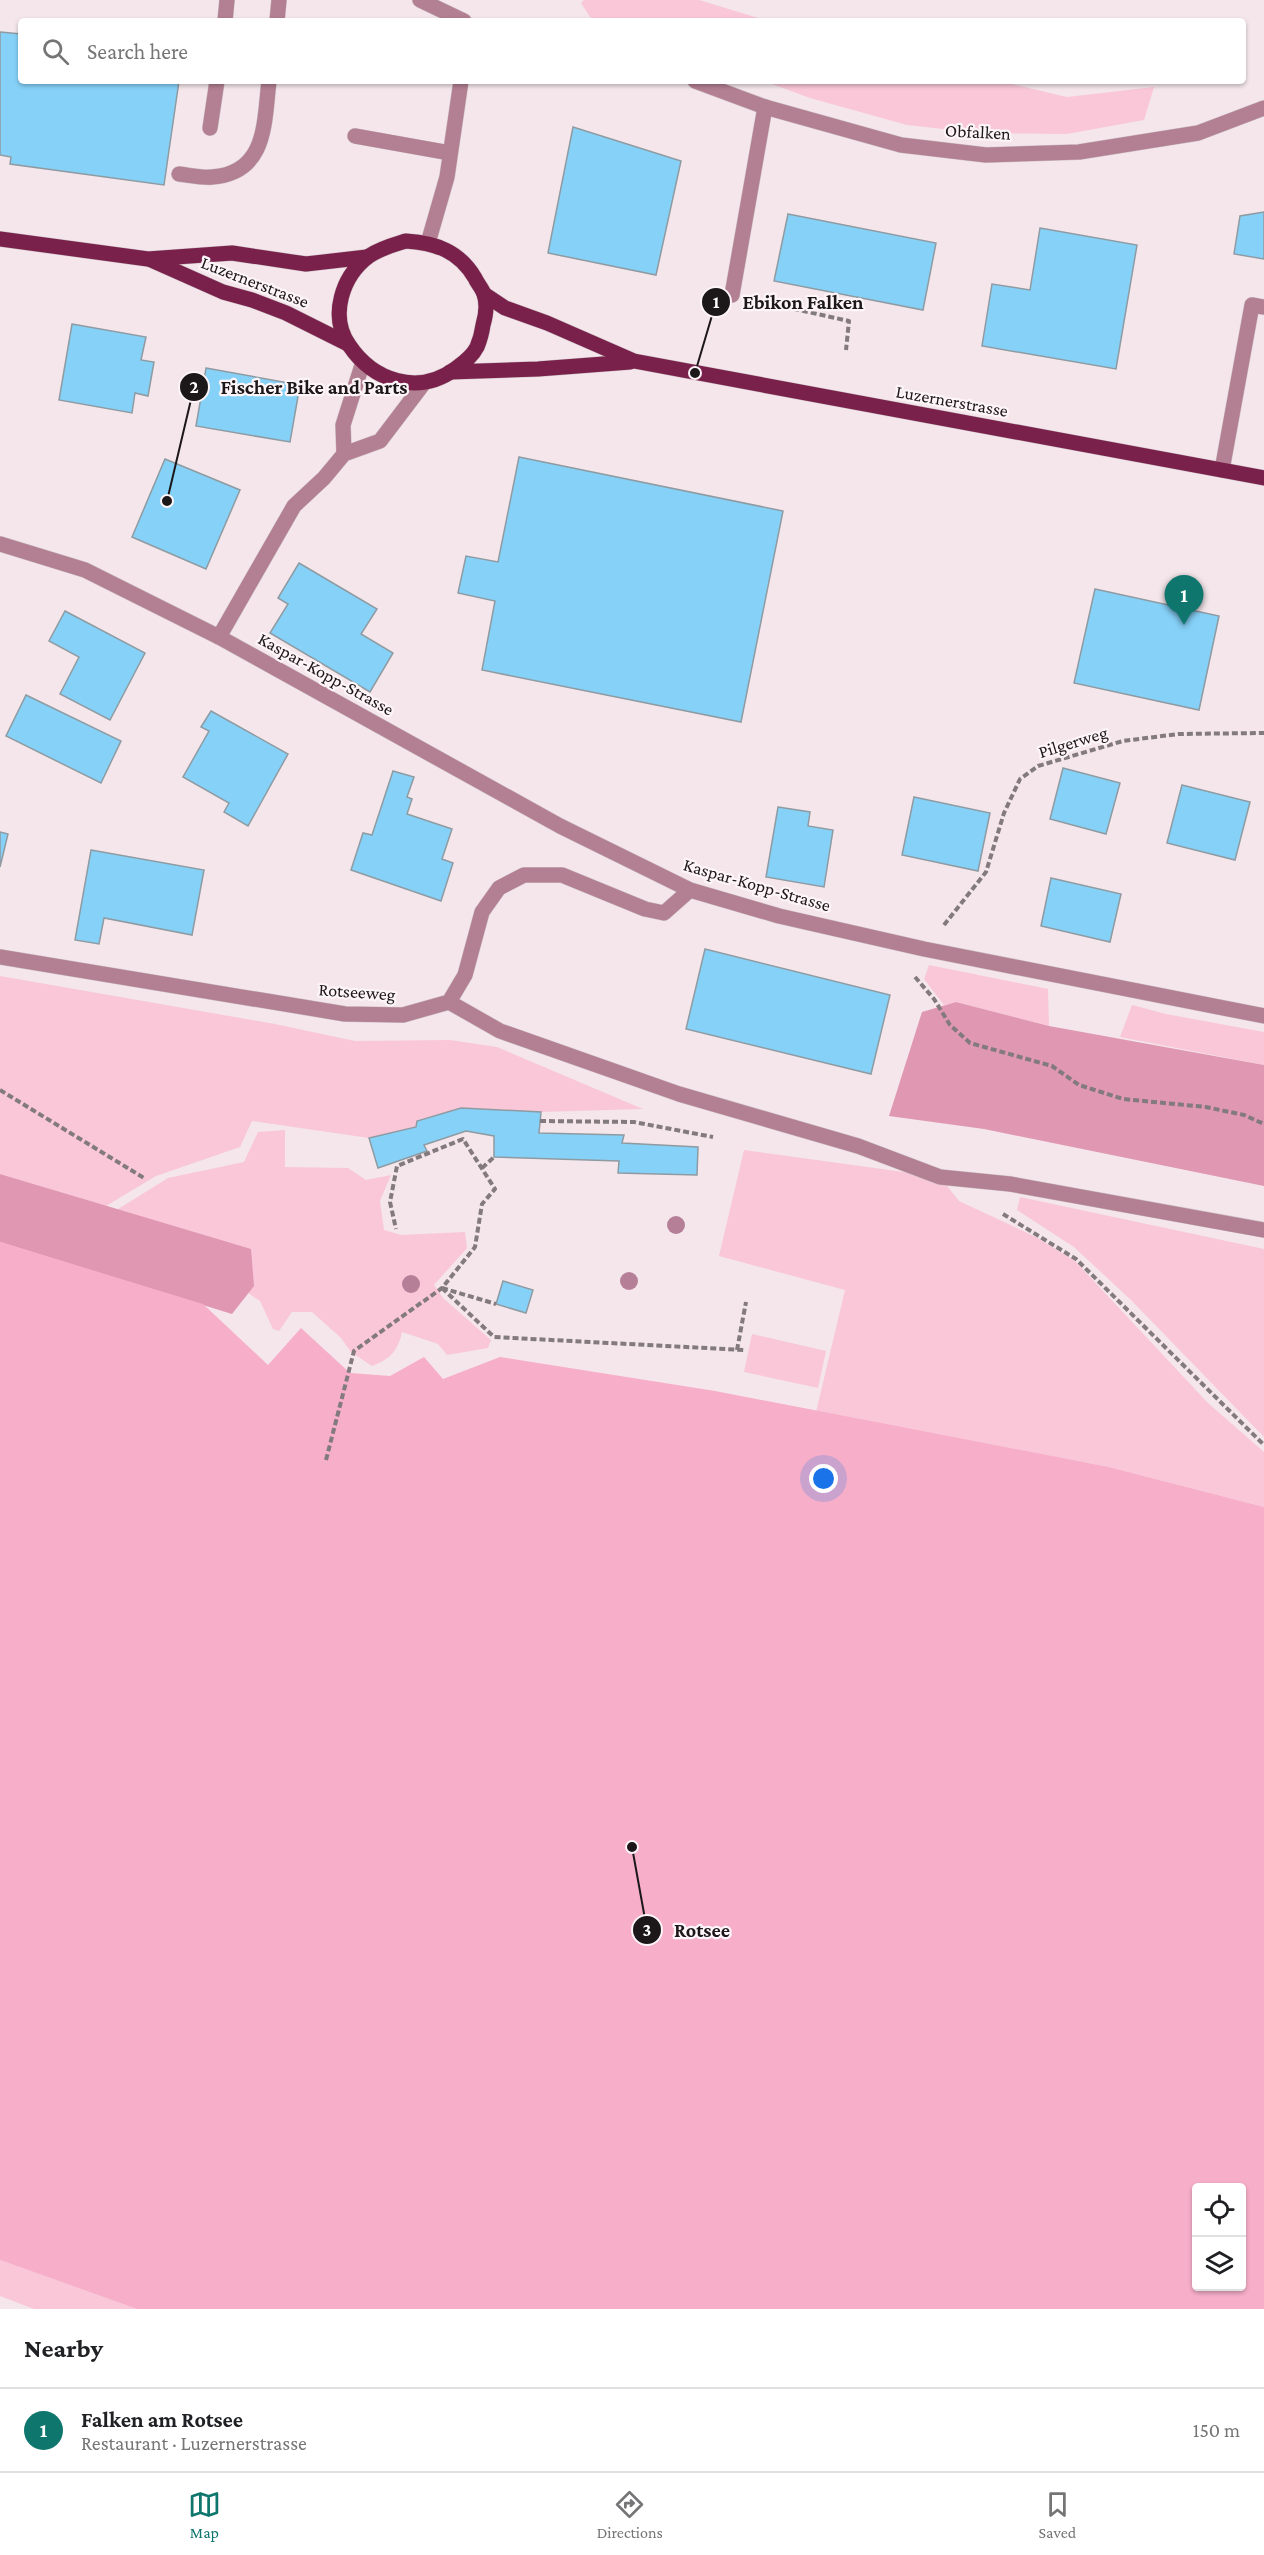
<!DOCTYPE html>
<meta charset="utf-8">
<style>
body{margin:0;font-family:"Crimson Pro",serif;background:#f6f6f6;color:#202124}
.controls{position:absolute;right:18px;bottom:18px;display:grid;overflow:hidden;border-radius:6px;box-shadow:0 2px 4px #0004}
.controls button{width:54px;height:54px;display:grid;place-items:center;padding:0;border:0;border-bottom:2px solid #e0e0e0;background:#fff;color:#202124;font:30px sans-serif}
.you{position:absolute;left:824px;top:1479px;width:21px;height:21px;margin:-15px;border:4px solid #fff;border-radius:50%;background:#1a73e8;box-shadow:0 0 0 9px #1a73e833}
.badge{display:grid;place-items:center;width:39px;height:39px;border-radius:50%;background:#0f766e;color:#fff;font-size:20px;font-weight:700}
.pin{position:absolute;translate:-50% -50px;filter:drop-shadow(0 2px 3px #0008)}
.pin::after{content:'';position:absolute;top:32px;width:21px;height:18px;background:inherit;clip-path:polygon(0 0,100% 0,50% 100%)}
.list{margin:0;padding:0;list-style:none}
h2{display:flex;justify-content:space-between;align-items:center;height:78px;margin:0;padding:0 24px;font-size:26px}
h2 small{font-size:20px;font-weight:400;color:#757577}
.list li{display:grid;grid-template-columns:39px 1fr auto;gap:18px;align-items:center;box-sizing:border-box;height:84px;padding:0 24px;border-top:2px solid #e0e0e0}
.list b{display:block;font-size:22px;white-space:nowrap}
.list p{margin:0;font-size:20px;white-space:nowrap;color:#757577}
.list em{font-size:20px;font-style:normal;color:#757577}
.icon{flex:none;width:33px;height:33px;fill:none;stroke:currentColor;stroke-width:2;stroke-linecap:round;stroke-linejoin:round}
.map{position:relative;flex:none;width:1264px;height:2309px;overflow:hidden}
.search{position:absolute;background:#fff;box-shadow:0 2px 4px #0004;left:18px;right:18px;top:18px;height:66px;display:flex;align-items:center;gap:15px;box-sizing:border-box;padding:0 21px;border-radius:6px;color:#757577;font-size:22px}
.sheet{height:162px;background:#fff}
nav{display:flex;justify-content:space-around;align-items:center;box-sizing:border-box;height:84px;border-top:2px solid #e0e0e0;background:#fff;font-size:16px;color:#757577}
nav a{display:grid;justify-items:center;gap:3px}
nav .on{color:#0f766e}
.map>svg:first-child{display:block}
</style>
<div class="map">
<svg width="1264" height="2309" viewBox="0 0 1264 2309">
<rect width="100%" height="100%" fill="#f4e6eb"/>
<!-- green -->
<g fill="#f9c7d8">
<polygon points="584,0 699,0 768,21 600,21 590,17 581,3"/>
<polygon points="764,81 999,81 1067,97 1154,87 1144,120 1067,134 979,133 907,125 810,98"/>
<polygon points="929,965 1048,989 1049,1026 956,1002 944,1005 924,979"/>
<polygon points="0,976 275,1024 355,1041 450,1040 497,1047 643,1109 541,1112 461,1108 417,1120 416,1127 369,1138 252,1121 240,1147 156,1176 106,1206 0,1174"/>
<polygon points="1132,1005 1166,1014 1264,1032 1264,1065 1120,1037"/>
<path d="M285 1130V1167L348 1168 366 1180 391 1175 380 1201 384 1230 401 1235 465 1232 467 1248 434 1285 443 1298 491 1340 488 1348 447 1355 438 1344 402 1332C398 1351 390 1359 372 1366L351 1352 341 1338 312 1312H292L279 1331 273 1329 260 1301 242 1289 57 1247 168 1178 244 1162 258 1132Z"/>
<polygon points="744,1150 940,1177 959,1201 1036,1237 1075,1261 1208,1403 1264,1452 1264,1507 1109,1467 816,1412 845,1290 719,1256"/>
<polygon points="1020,1197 1264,1249 1264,1437 1131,1300 1074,1247 1017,1210"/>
<polygon points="752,1334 826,1351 818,1388 744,1372"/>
<polygon points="0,2260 137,2309 34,2309 0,2296"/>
</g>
<!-- forest -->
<g fill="#df97b2">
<polygon points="956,1002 1049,1026 1264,1065 1264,1186 984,1129 889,1116 922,1012"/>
<polygon points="0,1174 251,1249 254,1286 232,1314 0,1242"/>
</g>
<!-- water -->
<path fill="#f7aec9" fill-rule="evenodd" d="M0 1242 203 1304 268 1365 301 1328 350 1373 390 1376 424 1357 443 1379 500 1357 715 1391 1109 1467 1264 1507V2309H137L0 2260ZM1196 2188H1242V2286H1196Z"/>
<!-- building -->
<g fill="#86d1f8" stroke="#8f9ba2" stroke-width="1.5">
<polygon points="0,32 21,34 21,81 179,81 164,185 10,164 11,157 0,155"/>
<polygon points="573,127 681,161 656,275 548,253"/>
<polygon points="1264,212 1264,259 1234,254 1240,216"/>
<polygon points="788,214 936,243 923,310 774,281"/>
<polygon points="1040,228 1137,245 1116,369 982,346 992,284 1030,290"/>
<polygon points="72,324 146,337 141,360 154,362 148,396 135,393 132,413 59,400"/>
<polygon points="206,368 300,385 290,442 196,426"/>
<polygon points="519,457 783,511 741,722 482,670 495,601 458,593 466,556 498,562"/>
<polygon points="165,459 240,490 206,569 132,537"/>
<polygon points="299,563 377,609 361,634 393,653 370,692 270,633 288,604 278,598"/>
<polygon points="1095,589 1219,616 1199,710 1074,683"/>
<polygon points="65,611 145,653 110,720 60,694 79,657 49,641"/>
<polygon points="26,695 121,741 101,783 6,736"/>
<polygon points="211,711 288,754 248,826 224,812 229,803 183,777 209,731 201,727"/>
<polygon points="1063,768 1120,783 1106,834 1050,819"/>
<polygon points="393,771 414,777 407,797 412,799 407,814 452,829 442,859 453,863 441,901 351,870 363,833 372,835"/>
<polygon points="1182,785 1250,802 1235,860 1167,843"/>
<polygon points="914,797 990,813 978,871 902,855"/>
<polygon points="778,807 810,812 808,826 833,830 824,887 766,877"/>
<polygon points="0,832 8,834 0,867"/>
<polygon points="91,850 204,870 192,935 104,918 99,944 75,940"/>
<polygon points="1051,878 1121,894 1110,942 1041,926"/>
<polygon points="705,949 890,995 871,1074 686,1029"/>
<polygon points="461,1108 541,1112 539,1133 624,1135 622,1143 698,1147 697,1175 618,1173 619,1161 494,1157 494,1136 466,1131 424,1145 427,1151 378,1168 369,1138 416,1127 417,1121"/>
<polygon points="503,1281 533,1290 526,1313 496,1304"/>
</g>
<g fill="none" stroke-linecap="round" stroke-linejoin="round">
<defs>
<g id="service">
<polyline points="225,21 227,0"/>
<polyline points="277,21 279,0"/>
<polyline points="210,128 217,81"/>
<polyline points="355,136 450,153"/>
<path d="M179 174C189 175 201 178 212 177 267 173 264 123 269 81"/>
<polyline points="732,295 765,107"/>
<polyline points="1222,470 1252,305 1264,307"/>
<polyline points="449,1002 500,1031 679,1094 858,1146 940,1177 1010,1184 1264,1230"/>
</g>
<g id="minor">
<polyline points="420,0 464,21"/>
<polyline points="695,81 765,107 901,145 986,155 1079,152 1198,133 1264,108"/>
<polyline points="428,243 447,177 461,81"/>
<polyline points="344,454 343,425 363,362"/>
<polyline points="0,544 85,570 219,637 560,826 690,890 779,916 924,949 1264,1016"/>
<polyline points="219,637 294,506 324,478 344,454 380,441 424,383"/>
<polyline points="0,957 345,1014 403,1015 449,1002 465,975 482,912 499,888 524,875 562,875 645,909 664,913 690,890"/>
</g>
<g id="primary">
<polyline points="0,239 148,259 232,253 306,264 367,257"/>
<path d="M406 241C436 243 459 251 475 278 477 283 482 288 484 294 487 303 486 315 483 325 482 332 480 340 477 347 472 357 463 363 455 369 418 396 373 381 349 345 329 316 342 276 369 256 381 248 393 245 406 241Z"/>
<polyline points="151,260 223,292 252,300 286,313 348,344"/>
<polyline points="484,294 505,308 547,323 634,361 1264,478"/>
<polyline points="450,372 538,369 630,362"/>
</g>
</defs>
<!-- service casing -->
<use href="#service" stroke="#cdc1c5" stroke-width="16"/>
<!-- minor casing -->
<use href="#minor" stroke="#cdc1c5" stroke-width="16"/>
<!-- primary casing -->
<use href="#primary" stroke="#cdc1c5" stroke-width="16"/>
<!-- path -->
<g stroke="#837a7d" stroke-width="4" stroke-dasharray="6 3" stroke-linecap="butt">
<polyline points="758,301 849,321 846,350"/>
<polyline points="944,925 986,872 1004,813 1020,779 1038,766 1123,741 1178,734 1264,733"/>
<polyline points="915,977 934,999 950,1025 970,1043 1052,1066 1079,1085 1123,1099 1206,1107 1244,1115 1264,1124"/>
<polyline points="0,1090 144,1178"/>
<polyline points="540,1121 634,1122 713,1137"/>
<polyline points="482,1168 494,1157"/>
<polyline points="1003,1214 1076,1259 1264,1445"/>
<polyline points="442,1288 494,1337 744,1350"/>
<polyline points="442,1288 496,1304"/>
<polyline points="737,1350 746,1302"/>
<polyline points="326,1460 354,1351 442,1288 475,1247 482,1204 495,1189 463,1139 397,1166 390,1202 396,1229"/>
</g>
<!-- service -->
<use href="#service" stroke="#b37f92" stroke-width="15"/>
<!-- minor -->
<use href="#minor" stroke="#b37f92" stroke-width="15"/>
<!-- primary -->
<use href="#primary" stroke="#79204b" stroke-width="15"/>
</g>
<!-- trees -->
<g fill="#b58097">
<circle cx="676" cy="1225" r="9"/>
<circle cx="629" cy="1281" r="9"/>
<circle cx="411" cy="1284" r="9"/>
</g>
<g text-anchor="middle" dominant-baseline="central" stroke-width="4.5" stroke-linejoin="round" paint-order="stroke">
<!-- street labels -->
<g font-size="18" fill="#1c1719" stroke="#fef5f8">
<text transform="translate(978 132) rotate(3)">Obfalken</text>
<text transform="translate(255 282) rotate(21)">Luzernerstrasse</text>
<text transform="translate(952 401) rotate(10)">Luzernerstrasse</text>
<text transform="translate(326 674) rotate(29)">Kaspar-Kopp-Strasse</text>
<text transform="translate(1073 742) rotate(-17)">Pilgerweg</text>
<text transform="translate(757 885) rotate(16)">Kaspar-Kopp-Strasse</text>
<text transform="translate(357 992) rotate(4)">Rotseeweg</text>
</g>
</g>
<!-- callouts -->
<path fill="none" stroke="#1c1719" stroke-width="2" d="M695 373L716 302M167 501L194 387M632 1847L647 1930"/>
<g fill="#1c1719" stroke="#fef5f8" stroke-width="2">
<circle cx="695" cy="373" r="6"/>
<circle cx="167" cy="501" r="6"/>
<circle cx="632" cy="1847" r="6"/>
<circle cx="716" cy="302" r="15"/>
<circle cx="194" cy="387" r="15"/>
<circle cx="647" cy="1930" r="15"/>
</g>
<g font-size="18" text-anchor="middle" font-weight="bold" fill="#fff">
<text x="716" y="308">1</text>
<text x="194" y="393">2</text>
<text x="647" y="1936">3</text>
</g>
<g font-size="20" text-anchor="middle" font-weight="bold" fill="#1c1719" stroke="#fef5f8" stroke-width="4.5" stroke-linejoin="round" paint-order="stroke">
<text x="803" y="309">Ebikon Falken</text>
<text x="314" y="394">Fischer Bike and Parts</text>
<text x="702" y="1937">Rotsee</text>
</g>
</svg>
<div class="controls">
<button><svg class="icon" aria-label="locate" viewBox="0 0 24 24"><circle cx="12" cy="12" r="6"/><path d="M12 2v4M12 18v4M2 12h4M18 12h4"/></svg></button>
<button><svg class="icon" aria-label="layers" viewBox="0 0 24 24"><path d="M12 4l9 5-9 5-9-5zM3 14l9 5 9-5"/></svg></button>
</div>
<div class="you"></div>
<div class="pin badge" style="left:1184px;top:625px">1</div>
<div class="search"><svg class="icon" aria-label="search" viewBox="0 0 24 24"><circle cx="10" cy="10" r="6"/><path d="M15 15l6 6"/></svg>Search here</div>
</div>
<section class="sheet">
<h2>Nearby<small></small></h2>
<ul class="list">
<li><span class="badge">1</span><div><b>Falken am Rotsee</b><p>Restaurant · Luzernerstrasse</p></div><em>150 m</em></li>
</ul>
</section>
<nav>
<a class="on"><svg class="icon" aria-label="map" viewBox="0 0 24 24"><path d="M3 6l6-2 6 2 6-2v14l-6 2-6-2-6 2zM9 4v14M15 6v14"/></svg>Map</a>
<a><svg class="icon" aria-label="directions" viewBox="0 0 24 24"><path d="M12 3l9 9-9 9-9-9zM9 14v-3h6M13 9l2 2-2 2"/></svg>Directions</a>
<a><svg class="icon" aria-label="saved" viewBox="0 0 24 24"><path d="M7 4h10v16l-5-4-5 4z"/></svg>Saved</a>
</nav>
